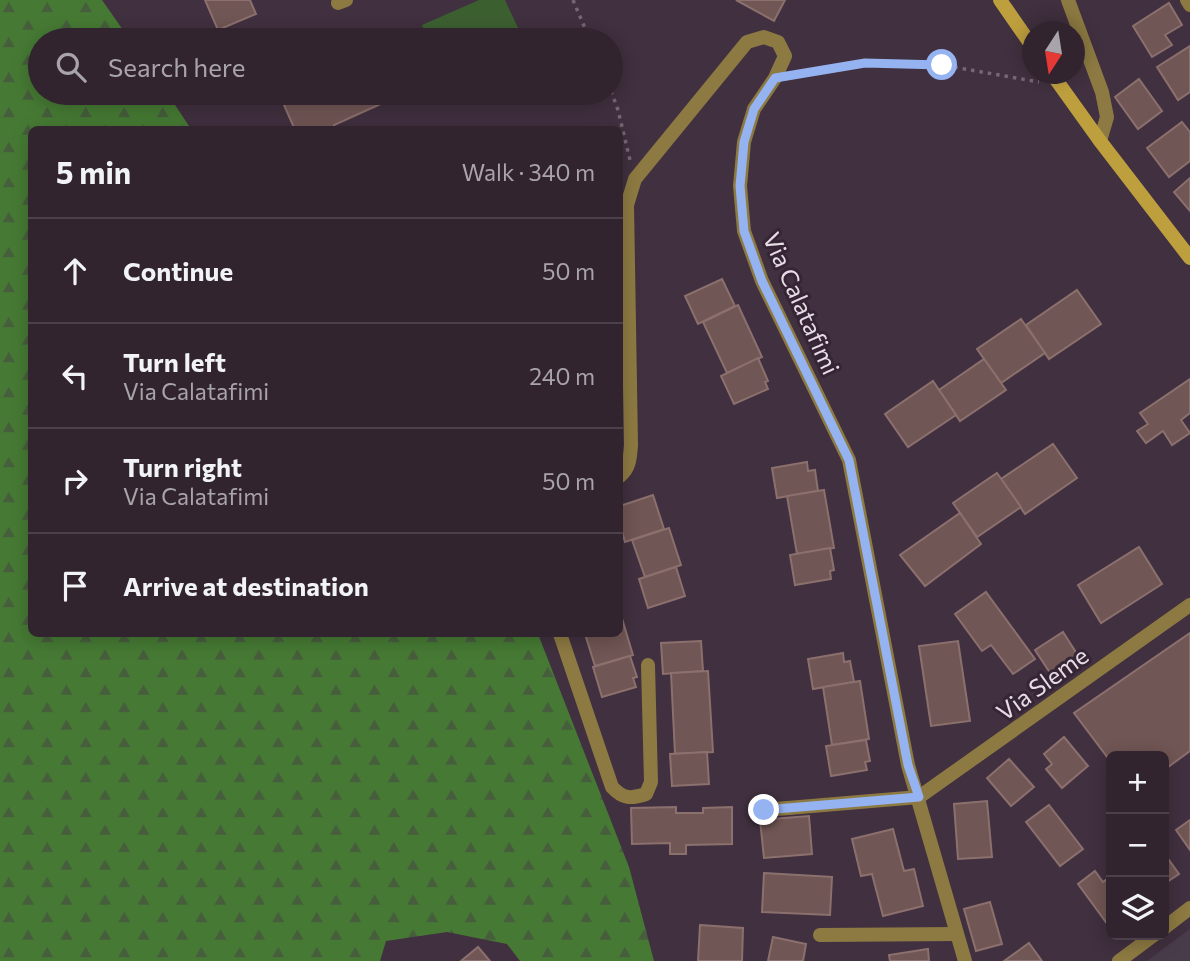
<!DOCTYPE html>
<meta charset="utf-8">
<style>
body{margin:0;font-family:Commissioner,sans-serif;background:#392c37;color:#f1f3f6}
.controls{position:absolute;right:21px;bottom:21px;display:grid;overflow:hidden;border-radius:10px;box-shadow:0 4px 18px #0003}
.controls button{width:63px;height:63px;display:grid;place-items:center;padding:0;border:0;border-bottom:2px solid #4c414b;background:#31242f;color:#f1f3f6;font:35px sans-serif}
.compass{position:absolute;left:1022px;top:21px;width:63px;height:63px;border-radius:50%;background:#31242f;box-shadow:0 4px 18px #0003;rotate:192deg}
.stop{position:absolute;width:21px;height:21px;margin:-16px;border:5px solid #95b2f1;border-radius:50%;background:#fff}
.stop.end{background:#95b2f1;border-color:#fff;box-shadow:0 2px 7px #0008}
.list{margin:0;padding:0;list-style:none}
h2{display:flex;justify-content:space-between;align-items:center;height:91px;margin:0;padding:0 28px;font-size:30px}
h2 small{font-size:23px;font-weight:400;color:#a8a4aa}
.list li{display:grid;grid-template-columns:46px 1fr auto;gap:21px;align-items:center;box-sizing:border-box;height:105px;padding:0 28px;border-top:2px solid #4c414b}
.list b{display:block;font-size:26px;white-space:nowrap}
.list p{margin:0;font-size:23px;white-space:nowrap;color:#a8a4aa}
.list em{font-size:23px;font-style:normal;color:#a8a4aa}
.icon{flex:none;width:38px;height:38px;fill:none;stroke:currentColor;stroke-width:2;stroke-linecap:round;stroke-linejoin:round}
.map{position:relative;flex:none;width:1190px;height:961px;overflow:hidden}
.search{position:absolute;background:#31242f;box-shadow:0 4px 18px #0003;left:28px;top:28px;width:595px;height:77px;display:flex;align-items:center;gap:18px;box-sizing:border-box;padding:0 24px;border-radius:38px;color:#a8a4aa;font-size:26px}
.panel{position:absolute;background:#31242f;box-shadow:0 4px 18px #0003;left:28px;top:126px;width:595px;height:511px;border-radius:10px}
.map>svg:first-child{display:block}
</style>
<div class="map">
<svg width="1190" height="961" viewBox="0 0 1190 961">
<defs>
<pattern id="forest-firs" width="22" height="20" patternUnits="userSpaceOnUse" patternTransform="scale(1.75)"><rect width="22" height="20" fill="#467a34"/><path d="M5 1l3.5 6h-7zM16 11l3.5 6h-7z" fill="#465e3c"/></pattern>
</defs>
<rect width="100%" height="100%" fill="#41303f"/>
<!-- industrial -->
<polygon fill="#493c4a" points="1190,929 1190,961 1147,961"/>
<!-- forest -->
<polygon fill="url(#forest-firs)" points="0,0 102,0 130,40 40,40 40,93 167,93 191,129 32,130 32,634 538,634 629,867 654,961 520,961 507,944 447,932 386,941 380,961 0,961"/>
<!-- park -->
<polygon fill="#3c5f30" points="479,0 505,0 520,32 501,40 428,40 422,25"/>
<!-- building -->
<g fill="#705654" stroke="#8b706e" stroke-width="2">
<polygon points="205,0 250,0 256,14 218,30"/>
<polygon points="736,0 785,0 774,21"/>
<polygon points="1169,3 1182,25 1165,35 1172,45 1152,57 1133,26"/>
<polygon points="1190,46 1190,92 1178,100 1157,67"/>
<polygon points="1139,79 1162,111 1138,129 1115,97"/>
<polygon points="311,93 405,93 334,125 336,130 295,130 284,105"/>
<polygon points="1182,122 1190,132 1190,161 1169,177 1147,148"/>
<polygon points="1190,178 1190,211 1174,192"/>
<polygon points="722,279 735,306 698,324 685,296"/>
<polygon points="1077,290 1101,324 1049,359 1026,325"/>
<polygon points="738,305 762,357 727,373 703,322"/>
<polygon points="1021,319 1045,353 1001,383 977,349"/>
<polygon points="758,358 768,381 765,382 768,389 734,404 721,376"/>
<polygon points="984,359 1006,390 960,421 939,390"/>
<polygon points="1190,379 1190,413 1181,420 1190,433 1172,445 1163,431 1146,443 1137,431 1148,424 1140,413"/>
<polygon points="933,381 956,415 908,447 885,414"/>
<polygon points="1053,444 1077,478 1025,514 1001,479"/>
<polygon points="807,462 808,471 815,470 818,491 777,498 772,468"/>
<polygon points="997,473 1021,507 977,537 953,503"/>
<polygon points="824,490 834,548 797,554 787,496"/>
<polygon points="653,495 664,529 625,542 620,525 620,506"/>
<polygon points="960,513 981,544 925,586 900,555"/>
<polygon points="669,528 681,565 645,577 632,540"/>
<polygon points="1139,547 1162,584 1101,623 1078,585"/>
<polygon points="830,548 834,570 830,571 831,579 795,585 790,555"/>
<polygon points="676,567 685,596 648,608 639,579"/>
<polygon points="986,592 1035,659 1013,674 991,645 982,651 955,614"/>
<polygon points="620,612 633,655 595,666 585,634 620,634"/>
<polygon points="1063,632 1079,657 1070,663 1073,672 1056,682 1035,650"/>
<polygon points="1190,633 1190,751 1164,770 1164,756 1111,756 1111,762 1074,713"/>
<polygon points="701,641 703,671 663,674 661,643"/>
<polygon points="958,641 970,721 931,726 919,646"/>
<polygon points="843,653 844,662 850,661 854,682 813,689 808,659"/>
<polygon points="630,656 637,677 633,678 636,687 602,697 593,667"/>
<polygon points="708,671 713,752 675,754 671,673"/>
<polygon points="860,681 869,739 832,745 823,687"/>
<polygon points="1064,737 1088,766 1062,788 1046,769 1052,764 1044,754"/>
<polygon points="866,740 870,761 865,762 867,770 831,776 826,746"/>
<polygon points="707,752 709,784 672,786 670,754"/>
<polygon points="1009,759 1034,787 1011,806 987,778"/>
<polygon points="987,801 992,857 958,859 954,804"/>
<polygon points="1049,805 1083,849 1060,866 1026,822"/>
<polygon points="676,807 676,813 703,813 703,808 732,807 732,844 686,845 686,854 670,854 670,843 632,844 631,808"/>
<polygon points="809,816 812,854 764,858 760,820"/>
<polygon points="1190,820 1190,850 1176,830"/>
<polygon points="893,829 904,871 914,869 923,906 883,916 872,874 861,876 852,839"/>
<polygon points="1164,853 1179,874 1164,884"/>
<polygon points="1095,871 1103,882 1111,876 1111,922 1108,925 1078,884"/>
<polygon points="764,873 832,877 830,915 762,912"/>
<polygon points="990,902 1002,944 976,951 964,909"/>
<polygon points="700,925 743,928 742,961 698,961"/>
<polygon points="773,937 806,944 803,961 768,961"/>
<polygon points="1029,943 1042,961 1004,961"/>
<polygon points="478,947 490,961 461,961"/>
<polygon points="928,949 929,961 890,961 889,955"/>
</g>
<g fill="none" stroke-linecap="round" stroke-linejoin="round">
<!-- path -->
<g stroke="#776775" stroke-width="3.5" stroke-dasharray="3.5 5" stroke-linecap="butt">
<polyline points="573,0 590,40"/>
<polyline points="794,75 865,63 942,65 1039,82"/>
<polyline points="611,91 618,110 630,160"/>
</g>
<!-- street -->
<g stroke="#8d7a42" stroke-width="14">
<polyline points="1068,0 1102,92 1107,117 1100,141"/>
<polyline points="1187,0 1190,5"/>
<polyline points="338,3 346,0"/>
<path d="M620 476C630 468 630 457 631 445L627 205 635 179 747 42 764 37 778 42 785 56 775 78 754 109 744 142 740 186 744 231 762 281 849 460 908 765 965 961"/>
<path d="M560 634 612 787C623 799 631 799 646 794L651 782 648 665"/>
<polyline points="764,810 919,797 1190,605"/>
<polyline points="1164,928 1190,908"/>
<polyline points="820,935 957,934"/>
<polyline points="1119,961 1154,935"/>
</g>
<!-- secondary -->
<g stroke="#be9f3e" stroke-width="14">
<polyline points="1000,0 1032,46"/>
<polyline points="1052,74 1100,141 1190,258"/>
</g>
</g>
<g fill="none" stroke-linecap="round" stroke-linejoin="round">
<!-- route -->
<polyline stroke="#95b2f1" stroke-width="9" points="764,810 919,797 908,765 849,460 762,281 744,231 740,186 744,142 754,109 775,78 865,63 942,65"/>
</g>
<g text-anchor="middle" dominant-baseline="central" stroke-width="6" stroke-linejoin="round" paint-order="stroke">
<!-- street labels -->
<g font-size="24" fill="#e8dde6" stroke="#362635">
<text transform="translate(802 303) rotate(66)">Via Calatafimi</text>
<text transform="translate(1042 683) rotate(-36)">Via Sleme</text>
</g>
</g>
</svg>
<div class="controls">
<button>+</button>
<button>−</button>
<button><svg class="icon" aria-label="layers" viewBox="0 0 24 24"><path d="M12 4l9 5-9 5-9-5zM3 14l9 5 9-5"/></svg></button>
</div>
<svg class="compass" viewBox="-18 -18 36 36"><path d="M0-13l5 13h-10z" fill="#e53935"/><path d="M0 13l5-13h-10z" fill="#a8a4aa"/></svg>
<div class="stop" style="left:942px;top:65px"></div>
<div class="stop end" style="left:764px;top:810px"></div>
<div class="search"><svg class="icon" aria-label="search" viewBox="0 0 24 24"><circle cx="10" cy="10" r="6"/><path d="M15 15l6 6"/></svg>Search here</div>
<section class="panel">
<h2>5 min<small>Walk · 340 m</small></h2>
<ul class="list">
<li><svg class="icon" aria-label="ahead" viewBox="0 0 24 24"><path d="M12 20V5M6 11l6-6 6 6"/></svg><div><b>Continue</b></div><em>50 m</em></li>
<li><svg class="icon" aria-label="left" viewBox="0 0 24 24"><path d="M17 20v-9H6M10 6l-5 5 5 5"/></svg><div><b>Turn left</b><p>Via Calatafimi</p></div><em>240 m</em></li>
<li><svg class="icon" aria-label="right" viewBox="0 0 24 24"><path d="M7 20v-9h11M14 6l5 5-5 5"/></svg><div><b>Turn right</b><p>Via Calatafimi</p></div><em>50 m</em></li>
<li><svg class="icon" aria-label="arrive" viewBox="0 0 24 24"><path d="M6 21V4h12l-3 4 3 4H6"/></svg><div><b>Arrive at destination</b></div></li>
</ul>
</section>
</div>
